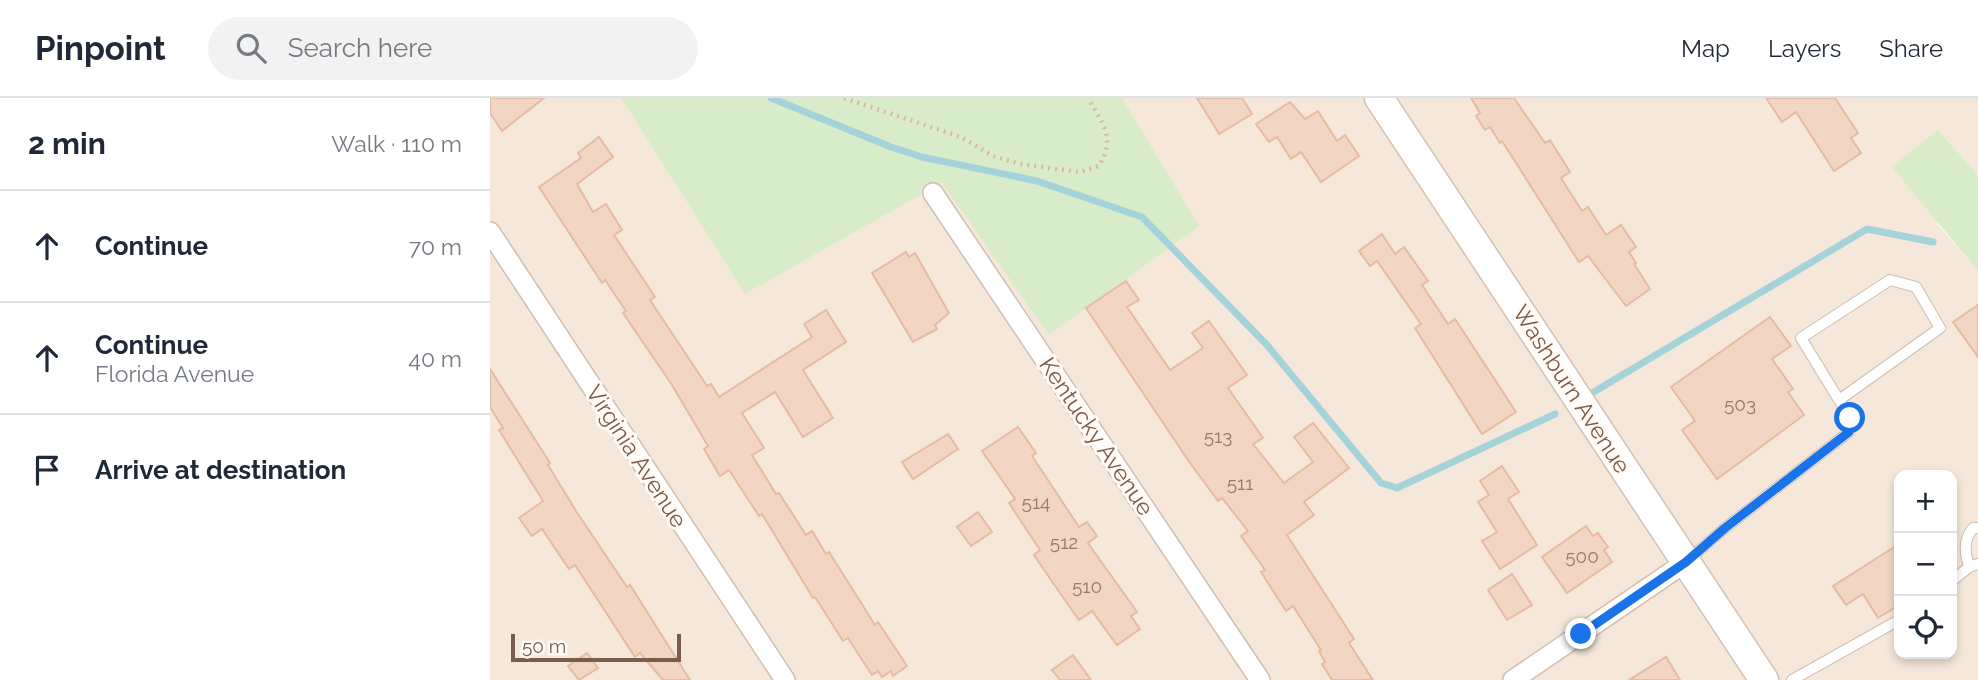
<!DOCTYPE html>
<meta charset="utf-8">
<style>
body{margin:0;font-family:Raleway,sans-serif;background:#f2f2f3;color:#1f2937}
.controls{position:absolute;right:21px;bottom:21px;display:grid;overflow:hidden;border-radius:14px;box-shadow:0 4px 10px #0003}
.controls button{width:63px;height:63px;display:grid;place-items:center;padding:0;border:0;border-bottom:2px solid #e0e1e3;background:#fff;color:#1f2937;font:35px sans-serif}
.scale{position:absolute;left:21px;bottom:18px;width:170px;box-sizing:border-box;padding-left:7px;border:4px solid #7a5c4d;border-top:0;font-size:19px;line-height:24px;white-space:nowrap;color:#7a5c4d;-webkit-text-stroke:5px #fffaf3;paint-order:stroke}
.stop{position:absolute;width:21px;height:21px;margin:-16px;border:5px solid #1a73e8;border-radius:50%;background:#fff}
.stop.end{background:#1a73e8;border-color:#fff;box-shadow:0 2px 7px #0008}
.list{margin:0;padding:0;list-style:none}
h2{display:flex;justify-content:space-between;align-items:center;height:91px;margin:0;padding:0 28px;font-size:30px}
h2 small{font-size:23px;font-weight:400;color:#747a83}
.list li{display:grid;grid-template-columns:46px 1fr auto;gap:21px;align-items:center;box-sizing:border-box;height:112px;padding:0 28px;border-top:2px solid #e0e1e3}
.list b{display:block;font-size:26px;white-space:nowrap}
.list p{margin:0;font-size:23px;white-space:nowrap;color:#747a83}
.list em{font-size:23px;font-style:normal;color:#747a83}
.icon{flex:none;width:38px;height:38px;fill:none;stroke:currentColor;stroke-width:2;stroke-linecap:round;stroke-linejoin:round}
.map{position:relative;flex:none;width:1488px;height:582px;overflow:hidden}
header{display:flex;align-items:center;gap:42px;box-sizing:border-box;height:98px;padding:0 35px;background:#fff;border-bottom:2px solid #e0e1e3}
header strong{font-size:33px}
nav{display:flex;gap:38px;margin-inline-start:auto;font-size:24px}
.search{width:490px;height:63px;background:#f2f2f3;display:flex;align-items:center;gap:18px;box-sizing:border-box;padding:0 24px;border-radius:38px;color:#747a83;font-size:26px}
main{display:flex}
aside{flex:1;background:#fff}
.map>svg:first-child{display:block}
</style>
<header>
<strong>Pinpoint</strong>
<div class="search"><svg class="icon" aria-label="search" viewBox="0 0 24 24"><circle cx="10" cy="10" r="6"/><path d="M15 15l6 6"/></svg>Search here</div>
<nav><a>Map</a><a>Layers</a><a>Share</a></nav>
</header>
<main>
<aside>
<h2>2 min<small>Walk · 110 m</small></h2>
<ul class="list">
<li><svg class="icon" aria-label="ahead" viewBox="0 0 24 24"><path d="M12 20V5M6 11l6-6 6 6"/></svg><div><b>Continue</b></div><em>70 m</em></li>
<li><svg class="icon" aria-label="ahead" viewBox="0 0 24 24"><path d="M12 20V5M6 11l6-6 6 6"/></svg><div><b>Continue</b><p>Florida Avenue</p></div><em>40 m</em></li>
<li><svg class="icon" aria-label="arrive" viewBox="0 0 24 24"><path d="M6 21V4h12l-3 4 3 4H6"/></svg><div><b>Arrive at destination</b></div></li>
</ul>
</aside>
<div class="map">
<svg width="1488" height="582" viewBox="0 0 1488 582">
<rect width="100%" height="100%" fill="#fdf6ec"/>
<!-- residential -->
<path fill="#f5e8da" fill-rule="evenodd" d="M0 0H131L255 196 452 85 628 0H1488V77L1448 32 1447 126 1488 173V582H0ZM1409 377H1462V556H1409Z"/>
<!-- green -->
<g fill="#d8ecc9">
<polygon points="131,0 632,0 709,128 559,237 452,85 255,196"/>
<polygon points="1448,32 1488,77 1488,173 1402,69"/>
</g>
<g fill="none" stroke-linecap="round" stroke-linejoin="round">
<!-- stream -->
<g stroke="#a5d3da" stroke-width="7">
<polyline points="281,0 401,49 432,59 547,83 652,119 777,247 891,385 907,390 1065,316"/>
<polyline points="1102,295 1377,131 1443,144"/>
</g>
</g>
<!-- building -->
<g fill="#f3d5c3" stroke="#e6bba3" stroke-width="2">
<polygon points="0,0 54,0 12,33 0,15"/>
<polygon points="707,0 752,0 762,16 729,36"/>
<polygon points="981,0 1024,0 1055,45 1060,42 1080,74 1071,80 1092,113 1098,109 1116,137 1131,127 1146,149 1139,154 1146,165 1144,166 1160,191 1136,208 1098,158 1089,164 1012,43 1010,45 1000,29 995,32 986,18 990,15"/>
<polygon points="1276,0 1345,0 1368,35 1361,40 1371,55 1344,73 1306,14 1292,24"/>
<polygon points="800,4 815,21 828,13 847,43 855,37 869,58 831,84 811,54 801,61 787,39 779,44 766,26"/>
<polygon points="109,39 123,59 87,86 103,114 116,106 132,132 124,137 165,199 160,202 217,288 221,286 229,299 322,239 314,226 336,212 356,244 313,272 343,320 313,339 285,294 252,315 274,350 262,357 286,396 289,395 316,437 322,433 336,456 339,454 385,527 388,524 417,568 403,578 401,573 392,579 388,573 382,577 358,540 353,543 325,499 323,500 272,416 269,418 239,372 230,378 214,351 218,348 182,287 133,215 136,213 115,182 112,185 49,89 91,60 88,55"/>
<polygon points="892,136 905,156 914,149 938,183 932,187 958,226 965,221 1026,314 992,336 925,230 931,226 887,163 880,168 869,153"/>
<polygon points="416,154 419,159 425,155 459,215 445,227 447,231 423,244 382,175"/>
<polygon points="636,183 649,202 637,209 680,272 713,250 702,235 719,223 757,277 738,290 773,340 763,346 794,385 823,364 804,339 823,325 859,370 814,404 824,417 797,437 864,541 859,545 883,582 842,582 832,566 835,564 829,553 831,552 803,508 796,513 771,474 775,472 751,438 758,433 732,400 728,403 700,365 596,210"/>
<polygon points="1488,207 1488,259 1463,224"/>
<polygon points="1280,219 1301,248 1282,261 1303,291 1298,294 1314,317 1227,381 1192,332 1205,323 1181,289"/>
<polygon points="0,271 60,365 58,367 86,413 137,489 140,487 200,582 173,582 150,555 145,559 85,467 79,471 52,431 42,438 29,420 53,403 9,332 13,330 0,309"/>
<polygon points="528,329 546,355 542,358 589,429 597,424 607,438 598,445 647,514 641,518 650,531 627,547 602,513 589,522 563,485 544,457 550,452 519,405 525,401 492,353"/>
<polygon points="458,336 468,351 423,381 412,364"/>
<polygon points="1012,368 1029,394 1018,401 1047,447 1010,471 992,443 1007,434 988,404 999,397 990,383"/>
<polygon points="488,414 502,434 481,448 467,429"/>
<polygon points="1096,428 1103,438 1108,435 1118,449 1114,452 1122,464 1077,495 1052,459"/>
<polygon points="1409,446 1409,507 1388,520 1373,496 1356,507 1343,488"/>
<polygon points="1022,476 1042,507 1017,522 998,492"/>
<polygon points="97,555 108,570 89,582 78,568"/>
<polygon points="583,557 601,582 570,582 562,572"/>
<polygon points="1176,559 1190,582 1139,582"/>
</g>
<g fill="none" stroke-linecap="round" stroke-linejoin="round">
<defs>
<g id="lane">
<polyline points="1197,463 1235,430 1359,334 1360,320 1311,240 1400,182 1426,189 1450,230 1349,302"/>
<path d="M1479 469C1475 454 1473 442 1483 430H1488"/>
<polyline points="1462,483 1479,469 1488,466"/>
<polyline points="1302,582 1409,522"/>
</g>
<g id="street">
<polyline points="443,95 770,582"/>
<polyline points="0,134 295,582"/>
<polyline points="1023,582 1196,464"/>
</g>
<polyline id="secondary" points="889,0 1274,582"/>
</defs>
<!-- lane casing -->
<use href="#lane" stroke="#d1beb0" stroke-width="12"/>
<!-- street casing -->
<use href="#street" stroke="#d1beb0" stroke-width="22"/>
<!-- secondary casing -->
<use href="#secondary" stroke="#d6c0b0" stroke-width="31"/>
<!-- path -->
<path stroke="#d9b8a5" stroke-width="4.5" stroke-dasharray="2 5" stroke-linecap="butt" d="M354 0 471 39 503 58 531 66 590 74 609 68C626 39 613 26 598 0"/>
<!-- lane -->
<use href="#lane" stroke="#fff" stroke-width="10"/>
<!-- street -->
<use href="#street" stroke="#fff" stroke-width="19"/>
<!-- secondary -->
<use href="#secondary" stroke="#fff" stroke-width="28"/>
</g>
<g fill="none" stroke-linecap="round" stroke-linejoin="round">
<!-- route -->
<polyline stroke="#1a73e8" stroke-width="9" points="1091,536 1196,464 1235,430 1359,334 1360,320"/>
</g>
<g text-anchor="middle" dominant-baseline="central" stroke-width="6" stroke-linejoin="round" paint-order="stroke">
<!-- number labels -->
<g font-size="19" fill="#987a6a">
<text x="1250" y="306">503</text>
<text x="728" y="338">513</text>
<text x="750" y="385">511</text>
<text x="546" y="404">514</text>
<text x="574" y="444">512</text>
<text x="1092" y="458">500</text>
<text x="597" y="488">510</text>
</g>
<!-- street labels -->
<g font-size="23" fill="#7a5c4d" stroke="#fffaf3">
<text transform="translate(1082 291) rotate(57)">Washburn Avenue</text>
<text transform="translate(607 338) rotate(56)">Kentucky Avenue</text>
<text transform="translate(147 358) rotate(57)">Virginia Avenue</text>
</g>
</g>
</svg>
<div class="controls">
<button>+</button>
<button>−</button>
<button><svg class="icon" aria-label="locate" viewBox="0 0 24 24"><circle cx="12" cy="12" r="6"/><path d="M12 2v4M12 18v4M2 12h4M18 12h4"/></svg></button>
</div>
<div class="scale">50 m</div>
<div class="stop" style="left:1360px;top:320px"></div>
<div class="stop end" style="left:1091px;top:536px"></div>
</div>
</main>
